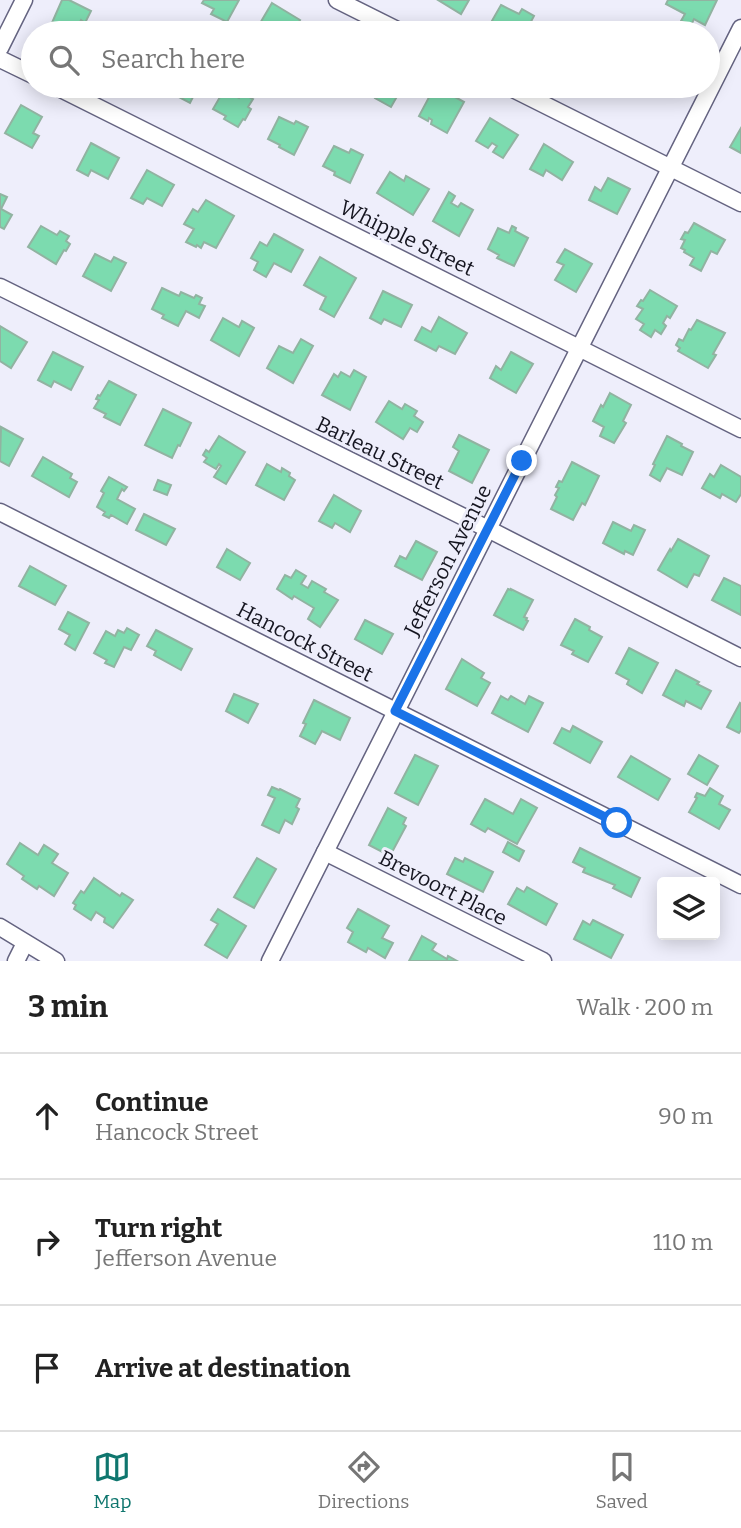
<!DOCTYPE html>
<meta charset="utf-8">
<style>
body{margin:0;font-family:Bitter,serif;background:#f2f2f2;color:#222}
.controls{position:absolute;right:21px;bottom:21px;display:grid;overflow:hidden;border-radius:7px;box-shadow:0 4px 18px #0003}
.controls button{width:63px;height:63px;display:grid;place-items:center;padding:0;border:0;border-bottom:2px solid #e0e0e0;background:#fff;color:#222;font:35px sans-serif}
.stop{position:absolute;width:21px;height:21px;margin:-16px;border:5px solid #1a73e8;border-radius:50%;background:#fff}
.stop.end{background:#1a73e8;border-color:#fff;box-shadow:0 2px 7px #0008}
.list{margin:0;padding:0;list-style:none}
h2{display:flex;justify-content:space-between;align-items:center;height:91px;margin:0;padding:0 28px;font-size:30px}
h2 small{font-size:23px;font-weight:400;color:#767676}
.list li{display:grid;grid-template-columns:46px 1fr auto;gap:21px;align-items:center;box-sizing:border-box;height:126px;padding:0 28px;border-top:2px solid #e0e0e0}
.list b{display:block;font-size:26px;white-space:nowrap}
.list p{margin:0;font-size:23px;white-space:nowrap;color:#767676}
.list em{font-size:23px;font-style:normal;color:#767676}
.icon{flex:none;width:38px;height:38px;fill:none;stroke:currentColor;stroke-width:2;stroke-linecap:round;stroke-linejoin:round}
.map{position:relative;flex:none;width:741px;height:961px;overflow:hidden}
.search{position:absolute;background:#fff;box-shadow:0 4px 18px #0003;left:21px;right:21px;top:21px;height:77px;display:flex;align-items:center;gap:18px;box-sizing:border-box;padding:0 24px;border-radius:38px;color:#767676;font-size:26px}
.sheet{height:469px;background:#fff}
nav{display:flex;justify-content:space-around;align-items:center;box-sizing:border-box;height:98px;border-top:2px solid #e0e0e0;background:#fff;font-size:19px;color:#767676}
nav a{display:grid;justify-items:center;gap:4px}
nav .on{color:#0f766e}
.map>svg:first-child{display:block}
</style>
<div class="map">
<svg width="741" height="961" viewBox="0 0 741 961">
<rect width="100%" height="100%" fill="#eeeefb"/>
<!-- building -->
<g fill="#7cdbaf" stroke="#91b3a1" stroke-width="2">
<polygon points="62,0 69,0 91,11 85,23 81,20 74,33 67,33 51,25"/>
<polygon points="204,0 239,0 227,22 211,14 214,9 202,3"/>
<polygon points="438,0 469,0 461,14"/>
<polygon points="668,0 717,0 705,25 694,19 691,25 681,21 685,14 666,4"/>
<polygon points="272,3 300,20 292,33 262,33 256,30"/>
<polygon points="501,5 519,14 522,9 534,16 525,33 502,33 489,26"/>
<polygon points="158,86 192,86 191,88 196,91 190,103"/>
<polygon points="367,86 403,86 391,107 375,98 377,93 366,87"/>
<polygon points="435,86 464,102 447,133 431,124 432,120 429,118 428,121 419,116"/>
<polygon points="224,90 239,98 242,93 253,99 248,107 251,109 245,120 243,119 238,127 224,119 226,116 213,109"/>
<polygon points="21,105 42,117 33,133 39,136 32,148 5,133"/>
<polygon points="279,117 294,124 296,121 308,127 294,155 279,147 280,145 268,139"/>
<polygon points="490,118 518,135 503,158 493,152 497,146 492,143 488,148 476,141"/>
<polygon points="741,128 741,153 730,147"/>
<polygon points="91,143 119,158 108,179 91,170 88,176 77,170"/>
<polygon points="544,144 573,162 562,180 546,170 543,176 530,169"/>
<polygon points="334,146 349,153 351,149 363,155 350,183 334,175 335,172 323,166"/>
<polygon points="147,170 174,185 162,206 147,198 143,204 131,198"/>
<polygon points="390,172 404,181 406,176 429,189 413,215 377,193"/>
<polygon points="608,178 630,189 617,214 589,200 595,187 601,191"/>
<polygon points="449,192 455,196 451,203 458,207 461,203 473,210 459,236 433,221"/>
<polygon points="0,194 7,197 1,209 12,215 4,229 0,227"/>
<polygon points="206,200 234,216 216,248 204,242 201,248 197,245 196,247 186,242 194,229 184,224 193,209 198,212"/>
<polygon points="694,223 725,240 717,254 711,251 701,271 690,265 694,258 684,252 685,250 681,248 685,240 681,239 685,232 688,233"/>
<polygon points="41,226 57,235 60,231 69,236 66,241 70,244 66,251 64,250 56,264 28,247"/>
<polygon points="512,226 516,228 515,231 528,238 514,266 497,258 499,255 488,249 498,228 509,233"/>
<polygon points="274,234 303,250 291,272 274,263 266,277 254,270 258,262 251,258 260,242 267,246"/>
<polygon points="565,249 592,264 576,292 555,280 564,265 557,262"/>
<polygon points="95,254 111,262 114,257 126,263 111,291 83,276"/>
<polygon points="320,257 356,278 334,317 320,309 326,297 304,285"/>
<polygon points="162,288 179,296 181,292 194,298 196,295 202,298 199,304 205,306 199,318 186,311 178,326 162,318 164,315 152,309"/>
<polygon points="650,290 677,306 670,318 667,316 663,323 666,326 661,334 655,330 651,337 640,330 644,324 636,319 643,309 637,306 641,300 643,301"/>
<polygon points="383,291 412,305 401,327 384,319 381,324 370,318"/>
<polygon points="439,317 467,333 455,354 439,346 436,351 415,340 422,327 431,332"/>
<polygon points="223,318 239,327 242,321 254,328 239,356 211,340"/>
<polygon points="697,320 725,333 713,354 716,355 708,368 678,351 680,348 676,345 679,339 683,341 689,329 691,330"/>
<polygon points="0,326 27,342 11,368 0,361"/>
<polygon points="301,339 313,346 293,383 267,368 279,346 293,353"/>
<polygon points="53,352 83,367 71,390 54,381 51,387 38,380"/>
<polygon points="511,352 533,364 516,393 490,378 496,366 501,370"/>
<polygon points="354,370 366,377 350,410 322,395 334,374 338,377 341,372 350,377"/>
<polygon points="109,381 136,395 120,425 104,417 106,414 94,408 99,400 96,399 98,395 100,396"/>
<polygon points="610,393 631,405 623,421 626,423 614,443 600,436 604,427 593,421 601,405 603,407"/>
<polygon points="389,401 402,409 405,404 417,411 414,416 423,422 417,432 410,428 403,439 376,422"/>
<polygon points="163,409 191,423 180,446 178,445 172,458 145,445"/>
<polygon points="1,427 23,439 9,466 0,461"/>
<polygon points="459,435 489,450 472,483 449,471 459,451 453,447"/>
<polygon points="219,436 245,452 226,484 214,477 221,466 219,464 216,469 204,462 207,458 203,455 206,450 209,452"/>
<polygon points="667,436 682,444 681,446 693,452 682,475 667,468 660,481 650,475 655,465 653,464"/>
<polygon points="43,457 72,474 70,478 77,482 69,497 32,476"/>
<polygon points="572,462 599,476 585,505 582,503 573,520 551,509 557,497 555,495 559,488 556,487 559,481 562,482"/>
<polygon points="267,464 281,472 282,468 290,473 289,476 295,480 284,500 256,485"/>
<polygon points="721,465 741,477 741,494 736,502 722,494 720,498 702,488 710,474 714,477"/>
<polygon points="109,477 127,487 124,491 122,489 117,499 135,509 127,524 111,515 109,518 103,515 105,512 97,507 104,493 101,491"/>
<polygon points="158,480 171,485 167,495 154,490"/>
<polygon points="334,495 361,511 350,532 335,523 332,528 319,521"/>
<polygon points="144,514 175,529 166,545 136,530"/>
<polygon points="613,522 631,531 634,525 645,530 633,555 625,551 624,554 603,543"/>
<polygon points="678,539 709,556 699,576 694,574 687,587 658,570 670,549 671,551"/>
<polygon points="416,541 437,552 422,580 395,566 400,556 406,559"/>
<polygon points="227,549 250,563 240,580 217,567"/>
<polygon points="30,566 66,586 55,605 19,586"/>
<polygon points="296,570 306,576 301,584 308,588 312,581 326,589 324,592 338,600 320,627 308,619 314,608 294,596 292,599 277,589 285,575 291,578"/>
<polygon points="724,578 741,586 741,615 712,600"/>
<polygon points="508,589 511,590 511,589 533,600 524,617 527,618 526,620 528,621 523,630 494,615"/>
<polygon points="68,612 89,623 75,650 65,644 70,635 59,629"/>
<polygon points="575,619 590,627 589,630 602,637 588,662 572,654 574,651 561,645"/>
<polygon points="365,620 393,634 382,654 355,639"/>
<polygon points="127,628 139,635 131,650 124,647 114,667 105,663 107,660 94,653 106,631 115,636 118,630 124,633"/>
<polygon points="156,630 192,649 181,670 154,655 156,651 147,646"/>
<polygon points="629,648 658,663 642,693 627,684 629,680 616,673"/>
<polygon points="462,659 484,673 481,678 490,683 477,706 446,689"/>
<polygon points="676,670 699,682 697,684 711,691 701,709 686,701 684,706 663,695"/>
<polygon points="234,694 258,704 248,723 226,711"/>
<polygon points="501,696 508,700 511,696 525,704 529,696 543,703 528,732 492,713"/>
<polygon points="314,700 350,718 340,740 322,731 315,744 300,736 306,724 303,723"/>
<polygon points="740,703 741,704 741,730 739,733 727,727"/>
<polygon points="573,726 602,742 590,763 554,743 562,728 570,732"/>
<polygon points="415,755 438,766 418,805 395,793"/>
<polygon points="699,755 718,766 707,785 688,774"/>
<polygon points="631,756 670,779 658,800 618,777"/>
<polygon points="272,787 279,790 280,789 300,799 296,807 299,809 292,824 285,820 279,833 262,825 275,798 268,795"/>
<polygon points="710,788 723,796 719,804 730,810 719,829 689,812 697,798 695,797 697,793 705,796"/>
<polygon points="485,799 513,814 521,799 537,808 517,844 488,828 485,832 471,824"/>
<polygon points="388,808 406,818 403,824 406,826 390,856 369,845"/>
<polygon points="508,842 524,851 519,861 503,852"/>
<polygon points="20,843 38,855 44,845 58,854 52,863 68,873 54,896 39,886 37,889 22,879 24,876 7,864"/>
<polygon points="580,848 640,878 631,897 613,888 615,885 583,872 585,868 573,862"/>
<polygon points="257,858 276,869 254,908 234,897"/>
<polygon points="455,858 463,862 465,858 493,872 483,892 447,874"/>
<polygon points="94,878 120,896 122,893 133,900 113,928 104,922 105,918 96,912 91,920 74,909 76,905 73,903 81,891 84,893"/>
<polygon points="527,887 557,904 546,925 508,904 517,888 524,892"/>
<polygon points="218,909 246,926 227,958 205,945 218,924 211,920"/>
<polygon points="358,909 389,926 382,938 393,943 385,958 368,948 366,952 348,942 353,932 347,928"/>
<polygon points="593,920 623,935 611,958 574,939 583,921 590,925"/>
<polygon points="422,936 436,944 432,950 447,959 448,956 457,961 409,961"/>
</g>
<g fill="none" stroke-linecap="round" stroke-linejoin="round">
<defs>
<g id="street">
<polyline points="337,0 403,33"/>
<polyline points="0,48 24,0"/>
<polyline points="0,59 33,75"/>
<polyline points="55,86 741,429"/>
<polyline points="507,86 741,203"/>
<polyline points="0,287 488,529 741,658"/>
<polyline points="0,512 741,885"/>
<polyline points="325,852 543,961"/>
<polyline points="0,927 56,961"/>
<polyline points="16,961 25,943"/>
<polyline points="270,961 741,28"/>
</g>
</defs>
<!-- street casing -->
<use href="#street" stroke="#646380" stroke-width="19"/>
<!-- street -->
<use href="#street" stroke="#fff" stroke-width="16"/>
</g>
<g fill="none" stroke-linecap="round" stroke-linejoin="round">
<!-- route -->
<polyline stroke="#1a73e8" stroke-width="9" points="522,461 395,711 617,823"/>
</g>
<g text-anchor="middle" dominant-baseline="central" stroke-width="6" stroke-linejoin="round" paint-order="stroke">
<!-- street labels -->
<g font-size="21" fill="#151520" stroke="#eeeefb">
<text transform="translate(407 238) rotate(26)">Whipple Street</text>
<text transform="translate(380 453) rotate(26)">Barleau Street</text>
<text transform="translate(448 560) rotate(-63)">Jefferson Avenue</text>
<text transform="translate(305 642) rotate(27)">Hancock Street</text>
<text transform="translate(443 888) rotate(27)">Brevoort Place</text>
</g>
</g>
</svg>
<div class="controls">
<button><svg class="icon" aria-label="layers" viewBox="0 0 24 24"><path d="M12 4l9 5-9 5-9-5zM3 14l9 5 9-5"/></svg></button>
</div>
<div class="stop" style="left:617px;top:823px"></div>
<div class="stop end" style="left:522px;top:461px"></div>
<div class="search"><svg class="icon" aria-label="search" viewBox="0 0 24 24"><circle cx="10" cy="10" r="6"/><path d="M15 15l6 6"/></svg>Search here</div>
</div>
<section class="sheet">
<h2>3 min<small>Walk · 200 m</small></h2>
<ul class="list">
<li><svg class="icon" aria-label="ahead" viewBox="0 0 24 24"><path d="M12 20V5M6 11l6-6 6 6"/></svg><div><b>Continue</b><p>Hancock Street</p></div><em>90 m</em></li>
<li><svg class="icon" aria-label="right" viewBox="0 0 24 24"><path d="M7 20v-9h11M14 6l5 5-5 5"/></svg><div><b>Turn right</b><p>Jefferson Avenue</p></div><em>110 m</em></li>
<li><svg class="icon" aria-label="arrive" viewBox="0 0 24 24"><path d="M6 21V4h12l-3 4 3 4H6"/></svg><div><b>Arrive at destination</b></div></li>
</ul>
</section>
<nav>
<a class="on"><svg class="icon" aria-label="map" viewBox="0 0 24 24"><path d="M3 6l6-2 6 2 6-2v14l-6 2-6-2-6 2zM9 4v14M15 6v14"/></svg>Map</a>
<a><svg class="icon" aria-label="directions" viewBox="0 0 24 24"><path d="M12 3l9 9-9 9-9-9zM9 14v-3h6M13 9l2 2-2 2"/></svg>Directions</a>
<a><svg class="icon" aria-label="saved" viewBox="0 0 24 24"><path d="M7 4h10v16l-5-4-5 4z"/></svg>Saved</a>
</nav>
